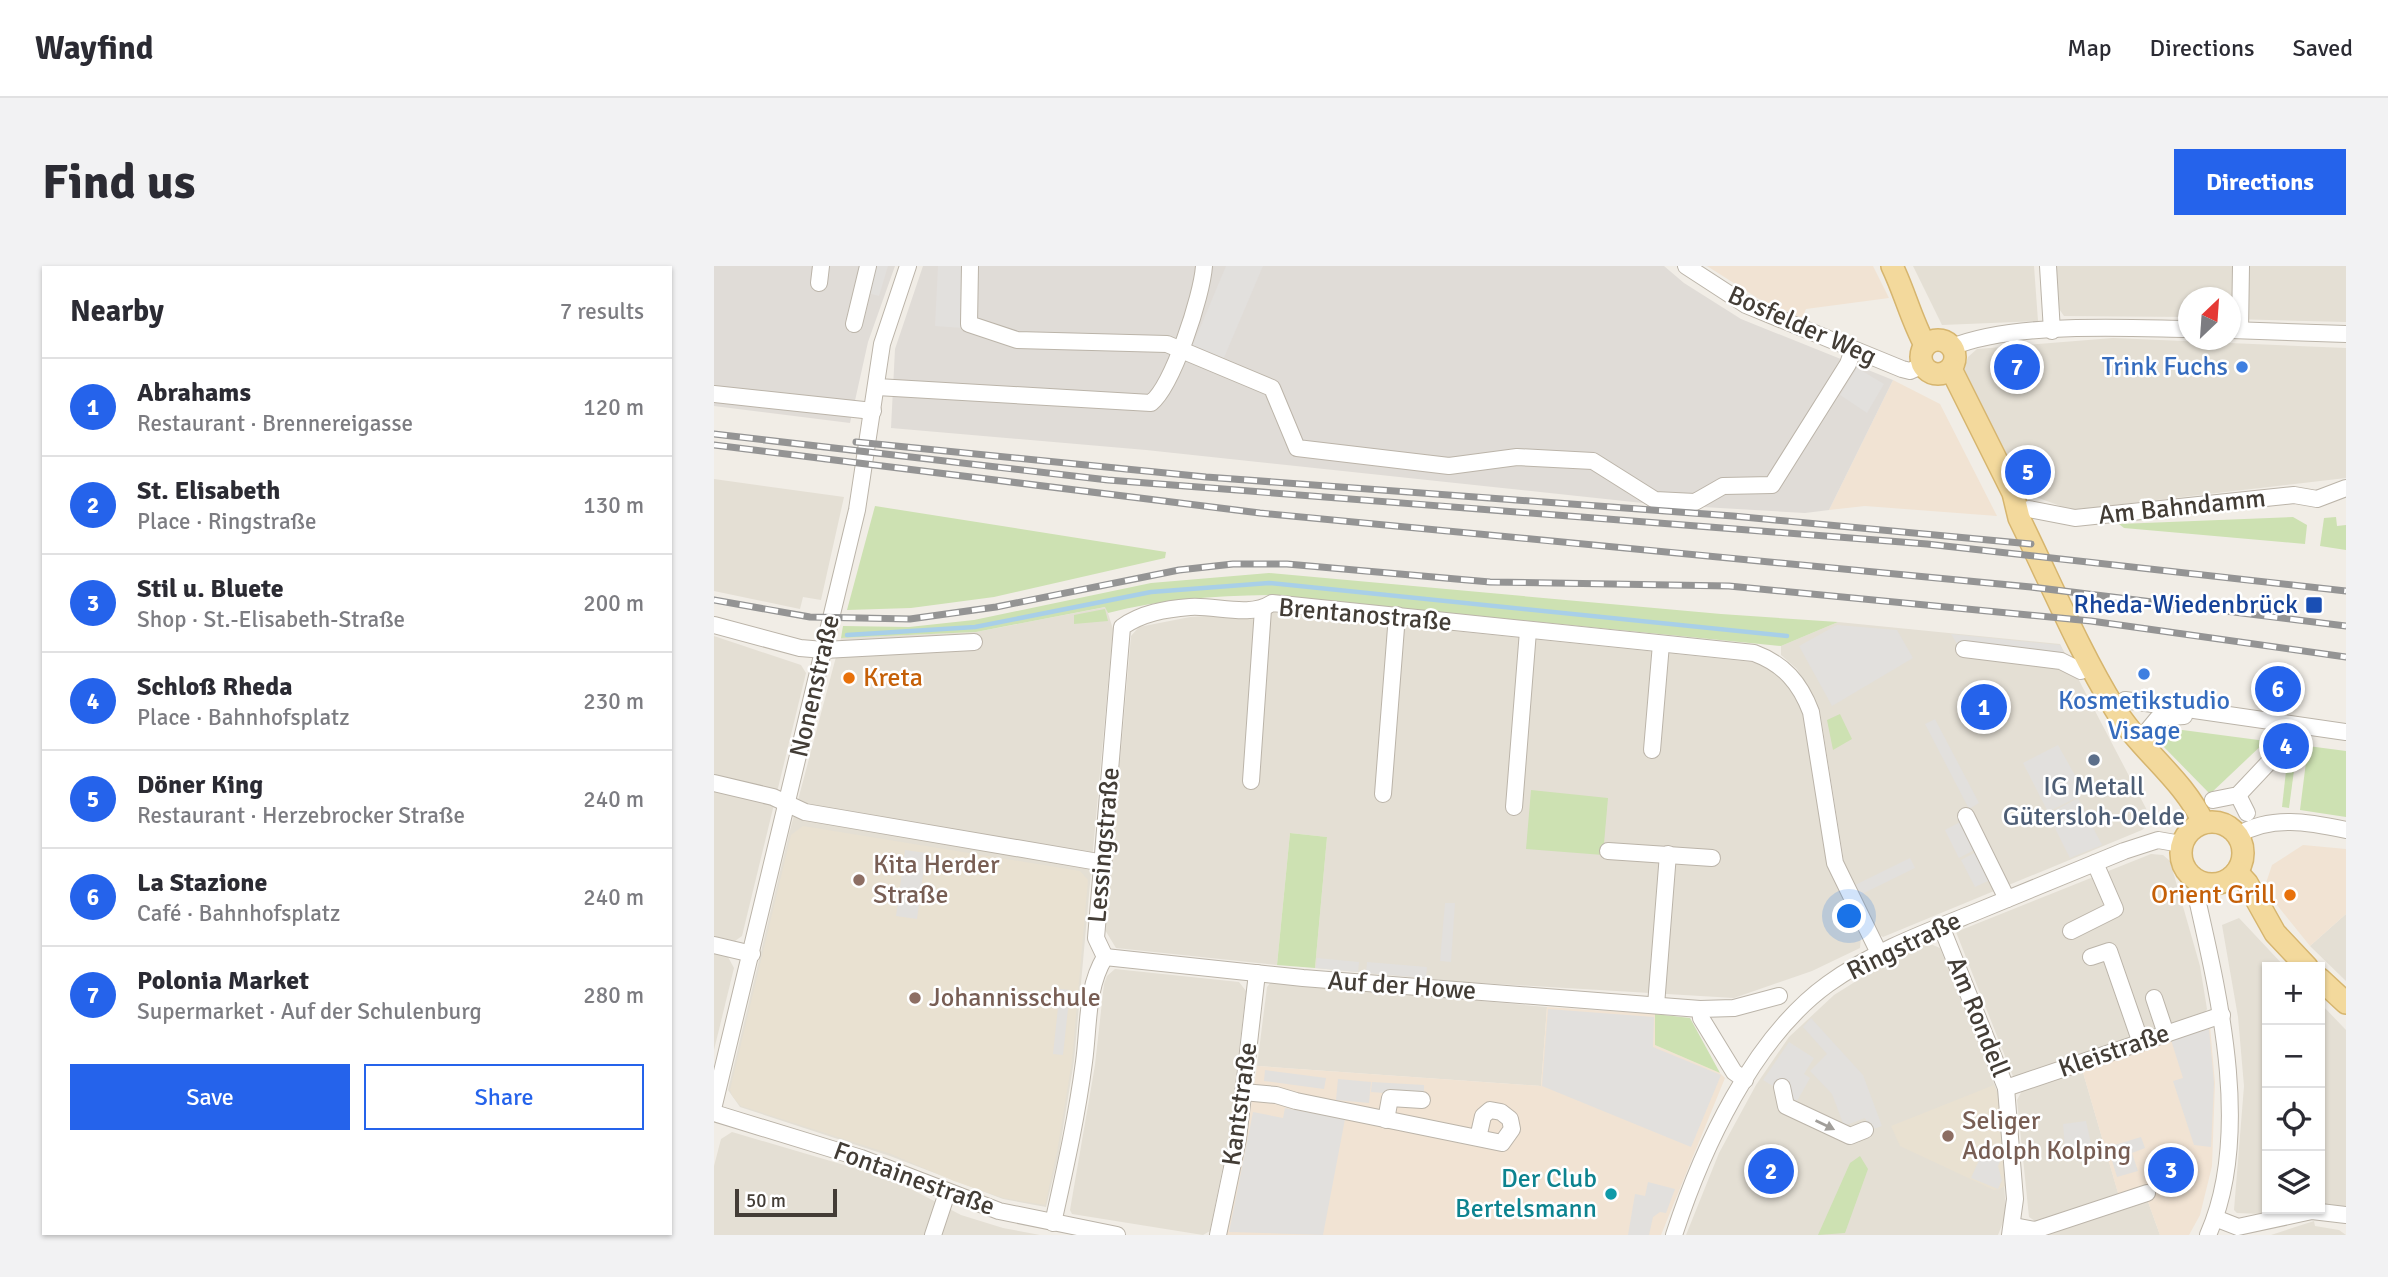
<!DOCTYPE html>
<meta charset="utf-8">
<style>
body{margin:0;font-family:Signika,sans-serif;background:#f2f2f3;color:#2b2b33}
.controls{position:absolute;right:21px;bottom:21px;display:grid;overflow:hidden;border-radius:0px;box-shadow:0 2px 5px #0004}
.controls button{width:63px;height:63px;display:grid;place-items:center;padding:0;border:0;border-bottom:2px solid #e1e1e2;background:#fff;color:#2b2b33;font:35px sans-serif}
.compass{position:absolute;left:1464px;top:21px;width:63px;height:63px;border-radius:50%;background:#fff;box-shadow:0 2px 5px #0004;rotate:25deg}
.scale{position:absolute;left:21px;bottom:18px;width:102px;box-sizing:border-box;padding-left:7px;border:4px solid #433d36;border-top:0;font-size:19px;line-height:24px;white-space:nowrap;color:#433d36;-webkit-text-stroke:5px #fff;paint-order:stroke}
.you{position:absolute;left:1136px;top:651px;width:24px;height:24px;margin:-18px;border:5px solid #fff;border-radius:50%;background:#1a73e8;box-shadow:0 0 0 10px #1a73e833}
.badge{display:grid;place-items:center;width:46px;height:46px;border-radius:50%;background:#2563eb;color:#fff;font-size:23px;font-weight:700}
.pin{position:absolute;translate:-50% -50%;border:4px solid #fff;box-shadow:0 2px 7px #0006}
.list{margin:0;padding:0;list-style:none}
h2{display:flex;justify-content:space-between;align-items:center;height:91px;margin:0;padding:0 28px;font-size:30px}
h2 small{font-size:23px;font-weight:400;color:#7c7c81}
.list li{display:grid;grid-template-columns:46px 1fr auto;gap:21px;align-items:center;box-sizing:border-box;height:98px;padding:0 28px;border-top:2px solid #e1e1e2}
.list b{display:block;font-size:26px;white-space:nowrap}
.list p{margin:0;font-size:23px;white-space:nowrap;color:#7c7c81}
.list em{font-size:23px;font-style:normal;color:#7c7c81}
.actions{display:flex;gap:14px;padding:21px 28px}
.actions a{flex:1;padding:16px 0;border:2px solid #2563eb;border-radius:0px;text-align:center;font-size:24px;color:#2563eb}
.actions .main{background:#2563eb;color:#fff}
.icon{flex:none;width:38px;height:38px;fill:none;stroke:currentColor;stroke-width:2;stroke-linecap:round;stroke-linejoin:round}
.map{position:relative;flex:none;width:1632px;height:969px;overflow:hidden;border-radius:0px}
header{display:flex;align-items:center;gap:42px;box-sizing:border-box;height:98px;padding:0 35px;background:#fff;border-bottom:2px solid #e1e1e2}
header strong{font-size:33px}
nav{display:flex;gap:38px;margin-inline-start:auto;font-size:24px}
.intro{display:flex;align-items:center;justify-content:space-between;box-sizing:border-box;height:168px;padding:0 42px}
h1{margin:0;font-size:49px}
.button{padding:18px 32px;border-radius:0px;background:#2563eb;color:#fff;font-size:24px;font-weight:700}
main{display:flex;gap:42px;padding:0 42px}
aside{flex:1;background:#fff;border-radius:0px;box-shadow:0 2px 5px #0004}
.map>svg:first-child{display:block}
</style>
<header>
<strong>Wayfind</strong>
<nav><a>Map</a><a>Directions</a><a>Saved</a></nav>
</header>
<div class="intro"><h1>Find us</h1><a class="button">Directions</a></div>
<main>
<aside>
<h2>Nearby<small>7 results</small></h2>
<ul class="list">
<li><span class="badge">1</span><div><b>Abrahams</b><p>Restaurant · Brennereigasse</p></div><em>120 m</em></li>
<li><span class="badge">2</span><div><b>St. Elisabeth</b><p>Place · Ringstraße</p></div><em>130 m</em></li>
<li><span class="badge">3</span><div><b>Stil u. Bluete</b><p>Shop · St.-Elisabeth-Straße</p></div><em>200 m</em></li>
<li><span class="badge">4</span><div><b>Schloß Rheda</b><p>Place · Bahnhofsplatz</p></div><em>230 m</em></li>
<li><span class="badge">5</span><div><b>Döner King</b><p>Restaurant · Herzebrocker Straße</p></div><em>240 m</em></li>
<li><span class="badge">6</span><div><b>La Stazione</b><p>Café · Bahnhofsplatz</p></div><em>240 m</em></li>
<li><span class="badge">7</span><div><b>Polonia Market</b><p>Supermarket · Auf der Schulenburg</p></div><em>280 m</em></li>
</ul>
<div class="actions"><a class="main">Save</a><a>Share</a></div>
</aside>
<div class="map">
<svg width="1632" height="969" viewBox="0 0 1632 969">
<rect width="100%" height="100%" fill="#f1ede6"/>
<!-- residential -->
<g fill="#e4dfd4">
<polygon points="1199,0 1320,0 1324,55 1228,59"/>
<polygon points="1342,0 1632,0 1632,56 1517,53 1517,32 1475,32 1474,51 1350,50 1343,40"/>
<polygon points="1399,72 1632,82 1632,212 1357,244 1311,227 1250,103 1254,91 1263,83"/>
<polygon points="0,213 130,231 107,334 89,331 86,343 0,325"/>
<polygon points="392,341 399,363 360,795 345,887 332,941 289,933 176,890 26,841 14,824 75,568 127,372 262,366"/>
<polygon points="556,346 1038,396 1055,401 1072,416 1082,430 1090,451 1114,599 1147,671 1146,682 1098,705 1020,732 749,716 601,702 613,571 576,567 563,699 402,682 391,664 417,370 425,361 476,351"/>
<polygon points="1124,356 1346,378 1436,550 1435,558 1428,564 1169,671 1162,667 1130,596 1106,445 1083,403 1067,389 1067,380"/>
<polygon points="0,370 87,399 92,407 28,670 21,675 0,670"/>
<polygon points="1437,588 1449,589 1456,595 1486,700 1493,743 1489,750 1300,813 1242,666"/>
<polygon points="1632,648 1632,715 1596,680"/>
<polygon points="1525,652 1571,701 1553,701 1553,943 1574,943 1547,948 1523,947 1520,944 1530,820 1524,751 1508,659"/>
<polygon points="1214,677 1226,682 1285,830 1292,949 1284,969 972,969 1005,887 1042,819 1075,771 1120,729 1171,697"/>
<polygon points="0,687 14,691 20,702 0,784"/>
<polygon points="401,703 525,716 532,725 515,870 496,965 489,969 358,948 356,944 381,799 390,718 393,710"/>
<polygon points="557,716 833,741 827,820 543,800 553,721"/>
<polygon points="1606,737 1632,764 1632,941 1606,938"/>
<polygon points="1368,803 1405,930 1323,956 1315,951 1303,834 1310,821"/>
<polygon points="18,866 147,904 199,924 247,949 289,962 326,969 0,969 0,900 7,873"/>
<polygon points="1433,933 1446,969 1323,969"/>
<polygon points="1600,955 1601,960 1625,964 1632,969 1557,969"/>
</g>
<!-- commercial -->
<g fill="#f1e3d3">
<polygon points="993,0 1159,0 1175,32 1092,43 1088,52 1045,33"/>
<polygon points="1179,114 1226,138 1283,250 1151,240 1115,244"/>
<polygon points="1589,579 1632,583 1632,648 1596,680 1555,629 1552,617 1558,599"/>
<polygon points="833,741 941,748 941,779 1006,807 1011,812 947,969 512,969 530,888 543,800 827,820"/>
<polygon points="1496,760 1501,817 1498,900 1486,949 1475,969 1446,969 1433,933 1408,941 1368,803"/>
</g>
<!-- industrial -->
<g fill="#e0dcd7">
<polygon points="0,0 181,0 154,76 136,157 0,140"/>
<polygon points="209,0 950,0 970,17 1027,53 1179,114 1115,244 1091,247 938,238 432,184 177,162 181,83"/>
</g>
<!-- education -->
<g fill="#e9e1d1">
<polygon points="89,560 366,605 374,614 358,795 343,886 331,939 289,932 240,915 177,888 27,840 19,831 16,824 77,569"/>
<polygon points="1280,819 1284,829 1291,920 1286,923 1280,924 1186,880 1177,860"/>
</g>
<!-- green -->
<g fill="#cde1b2">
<polygon points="161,240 452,286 451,292 280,331 197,342 133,344"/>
<polygon points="1579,251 1593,259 1591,278 1410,262 1405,258"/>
<polygon points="1622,251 1623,260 1632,259 1632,284 1606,280 1610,252"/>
<path d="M555 307 1007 348 1124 356 1067 380 554 329C499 330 447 333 394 347L391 341 262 366 127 372 129 360 195 361 260 354 437 317Z"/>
<polygon points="391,343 394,355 360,358 360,349"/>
<polygon points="1126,448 1138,473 1119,484 1113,454"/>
<polygon points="1461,463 1552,475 1496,528 1447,478 1448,465"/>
<polygon points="1594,480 1632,485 1632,551 1586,544"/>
<polygon points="1573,496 1581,497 1575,542 1568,541"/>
<polygon points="817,524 894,532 889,589 812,583"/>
<polygon points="576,567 613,571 601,702 563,699"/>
<polygon points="941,748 976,752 1006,807 941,779"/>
<polygon points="1146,890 1154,903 1131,967 1104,969 1136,897"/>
</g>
<!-- parking -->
<g fill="#e2e0dd">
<polygon points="162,0 174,0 165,30 153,27"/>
<polygon points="224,0 251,0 249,62 221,60"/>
<polygon points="512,0 549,0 509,94 478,81"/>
<polygon points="1143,102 1170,118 1153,147 1126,129"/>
<polygon points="1123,359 1183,364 1199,392 1118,440 1085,380"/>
<polygon points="1237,368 1346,379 1356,399 1249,388"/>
<polygon points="1221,453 1265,537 1255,543 1211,458"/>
<polygon points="1344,479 1363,513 1359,516 1366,530 1334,546 1309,497"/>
<polygon points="1364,532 1388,579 1356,592 1334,548"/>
<polygon points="1248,555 1262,583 1245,592 1231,564"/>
<polygon points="191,584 212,587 203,653 182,650"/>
<polygon points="1264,585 1278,613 1261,621 1247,594"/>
<polygon points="1196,592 1201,602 1146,629 1141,619"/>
<polygon points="731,637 741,637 737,696 726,695"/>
<polygon points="603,692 645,696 644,706 602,702"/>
<polygon points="653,696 713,701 712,712 652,707"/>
<polygon points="346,723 356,724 349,789 339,788"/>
<polygon points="834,743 940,751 939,781 1007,809 977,881 828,820"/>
<polygon points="1097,752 1149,809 1168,860 1156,864 1151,852 1130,860 1118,828 1096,805 1113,788 1089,761"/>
<polygon points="1495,763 1500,817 1497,881 1480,879 1459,815 1469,812 1457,774"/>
<polygon points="1075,776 1100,792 1090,808 1096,812 1083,835 1049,814"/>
<polygon points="551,804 612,812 610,823 550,815"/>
<polygon points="624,813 657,816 655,837 622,834"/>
<polygon points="658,816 710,819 710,830 657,826"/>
<polygon points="571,842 631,853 609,969 515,966 539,846 569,852"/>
<polygon points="1372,855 1377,878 1351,882 1349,858"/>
<polygon points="1427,871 1431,882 1418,887 1424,905 1403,911 1394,881"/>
<polygon points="1270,883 1288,891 1284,900 1288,914 1284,923 1257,912"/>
<polygon points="934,916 961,923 952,947 946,946 939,951 935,969 914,969 921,928 931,930"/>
</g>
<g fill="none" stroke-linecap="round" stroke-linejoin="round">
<!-- stream -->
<polyline stroke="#a8cfe8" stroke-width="4.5" points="133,369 261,361 437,326 555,317 1073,370"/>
<defs>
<g id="minor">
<polyline points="256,0 255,58 303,74 453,78 558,122 583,182 735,200 803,191 879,195 941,234 981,236 1009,220 1058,219 1134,98 1139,84"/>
<polyline points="972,0 1032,39 1188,103 1196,105 1209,99"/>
<polyline points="1334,0 1338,65"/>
<polyline points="105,17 107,0"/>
<polyline points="140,58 154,0"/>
<polyline points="1517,64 1632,68"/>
<polyline points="1526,64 1527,0"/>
<path d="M1238 81C1300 56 1406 62 1475 63"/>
<path d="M163 121 437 137C459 119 488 30 490 0"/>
<polyline points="0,128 159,145"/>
<polyline points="1303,246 1315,243 1361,252 1580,229 1603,233 1632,222"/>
<polyline points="0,359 86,382 110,384 260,376"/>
<polyline points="1250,383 1347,395 1367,405"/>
<polyline points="1400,441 1411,434 1632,466"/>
<polyline points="1424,476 1444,452 1470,450"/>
<polyline points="938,484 947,378"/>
<polyline points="537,515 549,343"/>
<polyline points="0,517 59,531 91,546 390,597"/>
<polyline points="669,528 683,349"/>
<polyline points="1524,529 1533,547"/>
<polyline points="1499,534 1524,529 1573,477"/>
<polyline points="800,541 814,365"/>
<polyline points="1252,550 1293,633"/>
<path d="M1524 569C1557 549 1595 556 1632 564"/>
<polyline points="894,585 998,592"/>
<path d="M1486 616 1483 633C1506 734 1538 870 1494 969"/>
<polyline points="1227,660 1292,822 1301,933 1296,969"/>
<polyline points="1357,665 1401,643 1381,597"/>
<polyline points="0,679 38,688"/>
<path d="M391 691 382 672 408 361C428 347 451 343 476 341 502 339 535 352 558 337L1040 387C1070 398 1086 417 1097 446L1121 597 1165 687"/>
<polyline points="391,691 589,712 986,743 1020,742 1065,730"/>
<polyline points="1377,691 1395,685 1427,777"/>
<polyline points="1440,732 1452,768"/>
<polyline points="942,739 954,588"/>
<polyline points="986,743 987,752 1020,806 1031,814"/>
<polyline points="1068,821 1072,840 1136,870 1151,864"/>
<polyline points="1292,822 1508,749"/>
<polyline points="529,826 562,829 582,835 788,877 798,863 796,853 787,846 776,844 769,850 764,872"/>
<polyline points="0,839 143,244 168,78 194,0"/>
<polyline points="0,847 147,892 285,945 403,969"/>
<polyline points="672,854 676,832 708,834"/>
<polyline points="1501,952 1524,961 1598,945 1632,949"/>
<path d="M339 957C351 903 363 850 370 796 375 760 372 722 391 691"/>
<polyline points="1300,960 1321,964 1433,927"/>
<polyline points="219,969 233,927"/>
<polyline points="504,969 524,873 543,707"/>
<path d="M960 969C988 883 1039 772 1114 718 1157 687 1207 668 1257 648 1308 627 1359 606 1410 585L1444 574 1467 578"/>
</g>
<g id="major">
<path d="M1178 0C1191 27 1197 53 1211 79"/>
<circle cx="1224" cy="91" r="17"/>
<path d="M1237 103 1299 227 1305 252C1336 315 1364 383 1401 443 1426 484 1469 513 1489 556"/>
<circle cx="1498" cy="587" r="31"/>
<polyline points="1523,606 1533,617 1561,667 1593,701"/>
<polyline points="1606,713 1632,737"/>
</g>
</defs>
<!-- minor casing -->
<use href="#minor" stroke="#bbb4a9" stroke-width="18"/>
<!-- major casing -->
<use href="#major" stroke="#d6b56e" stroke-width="24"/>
<!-- minor -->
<use href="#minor" stroke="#fff" stroke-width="16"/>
<!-- major -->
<use href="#major" stroke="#f3d99c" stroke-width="21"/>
<defs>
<g id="rail">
<polyline points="0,168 394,214 1213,278 1632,325"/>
<polyline points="142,176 492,211 1019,250 1317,278"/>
<polyline points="0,179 546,247 1317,321 1632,360"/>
<polyline points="0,334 96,351 196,353 282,341 465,304 519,298 573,298 776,316 1015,320 1377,355 1632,391"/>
</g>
</defs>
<!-- rail casing -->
<use href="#rail" stroke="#949494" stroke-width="7"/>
<!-- rail -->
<use href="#rail" stroke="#fff" stroke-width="4.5" stroke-dasharray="13" stroke-linecap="butt"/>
</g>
<!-- one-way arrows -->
<defs><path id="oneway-solid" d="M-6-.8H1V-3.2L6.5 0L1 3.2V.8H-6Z" transform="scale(1.75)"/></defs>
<use fill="#a19e9a" href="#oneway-solid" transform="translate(1111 859) rotate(26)"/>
<!-- markers -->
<g fill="#3f7fe0" stroke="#fff" stroke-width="2.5">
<circle cx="1528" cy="101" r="7"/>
<circle cx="1430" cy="408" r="7"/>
</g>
<rect fill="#1a4fb4" stroke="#fff" stroke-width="2.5" x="1591" y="330" width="18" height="18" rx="3.5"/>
<g fill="#e8710a" stroke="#fff" stroke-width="2.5">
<circle cx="135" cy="412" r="7"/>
<circle cx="1576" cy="629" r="7"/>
</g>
<circle fill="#5c6f8a" stroke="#fff" stroke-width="2.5" cx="1380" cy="494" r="7"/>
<g fill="#8d6e63" stroke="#fff" stroke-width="2.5">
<circle cx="145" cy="614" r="7"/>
<circle cx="201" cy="732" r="7"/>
<circle cx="1234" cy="870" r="7"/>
</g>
<circle fill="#0f9aa8" stroke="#fff" stroke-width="2.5" cx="897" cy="928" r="7"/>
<g text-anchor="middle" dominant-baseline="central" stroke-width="5" stroke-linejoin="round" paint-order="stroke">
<!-- street labels -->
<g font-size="26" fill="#433d36" stroke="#fff">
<text transform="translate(1088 60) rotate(24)">Bosfelder Weg</text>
<text transform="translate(1468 241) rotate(-6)">Am Bahndamm</text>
<text transform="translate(651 349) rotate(5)">Brentanostraße</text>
<text transform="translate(101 420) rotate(-77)">Nonenstraße</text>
<text transform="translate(390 579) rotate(-85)">Lessingstraße</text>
<text transform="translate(1190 680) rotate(-26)">Ringstraße</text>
<text transform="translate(688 720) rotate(4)">Auf der Howe</text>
<text transform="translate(1264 751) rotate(68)">Am Rondell</text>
<text transform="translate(1400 785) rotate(-19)">Kleistraße</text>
<text transform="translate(526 838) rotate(-82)">Kantstraße</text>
<text transform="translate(200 913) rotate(20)">Fontainestraße</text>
</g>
<!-- shop labels -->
<g font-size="26" fill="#366cbe" stroke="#fff" text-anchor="end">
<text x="1514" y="101">Trink Fuchs</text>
<text x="1430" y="435" text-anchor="middle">Kosmetikstudio<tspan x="1430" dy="30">Visage</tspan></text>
</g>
<!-- transit labels -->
<g font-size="26" fill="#164399" stroke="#fff" text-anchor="end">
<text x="1584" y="339">Rheda-Wiedenbrück</text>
</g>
<!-- food labels -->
<g font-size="26" fill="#c56008" stroke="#fff" text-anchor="start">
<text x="149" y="412">Kreta</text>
<text x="1562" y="629" text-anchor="end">Orient Grill</text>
</g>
<!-- service labels -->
<g font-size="26" fill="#4e5e75" stroke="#fff">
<text x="1380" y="521">IG Metall<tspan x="1380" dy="30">Gütersloh-Oelde</tspan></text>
</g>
<!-- education labels -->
<g font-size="26" fill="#785e54" stroke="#fff" text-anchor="start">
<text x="159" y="599">Kita Herder<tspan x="159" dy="30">Straße</tspan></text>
<text x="215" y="732">Johannisschule</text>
<text x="1248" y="855">Seliger<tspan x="1248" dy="30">Adolph Kolping</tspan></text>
</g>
<!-- culture labels -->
<g font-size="26" fill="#0d838f" stroke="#fff" text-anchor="end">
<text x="883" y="913">Der Club<tspan x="883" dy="30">Bertelsmann</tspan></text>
</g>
</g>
</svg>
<div class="controls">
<button>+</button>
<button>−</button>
<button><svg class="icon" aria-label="locate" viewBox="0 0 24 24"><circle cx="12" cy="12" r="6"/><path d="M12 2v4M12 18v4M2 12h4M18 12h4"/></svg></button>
<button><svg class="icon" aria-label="layers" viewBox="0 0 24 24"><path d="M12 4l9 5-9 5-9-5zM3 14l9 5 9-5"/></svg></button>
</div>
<svg class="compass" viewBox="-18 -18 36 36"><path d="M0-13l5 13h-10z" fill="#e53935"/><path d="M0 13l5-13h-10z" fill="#7c7c81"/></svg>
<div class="scale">50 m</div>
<div class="you"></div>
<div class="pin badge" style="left:1270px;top:441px">1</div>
<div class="pin badge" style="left:1057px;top:905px">2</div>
<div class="pin badge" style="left:1457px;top:904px">3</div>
<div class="pin badge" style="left:1572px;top:480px">4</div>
<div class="pin badge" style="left:1314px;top:206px">5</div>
<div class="pin badge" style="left:1564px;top:423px">6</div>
<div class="pin badge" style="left:1303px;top:101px">7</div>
</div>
</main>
